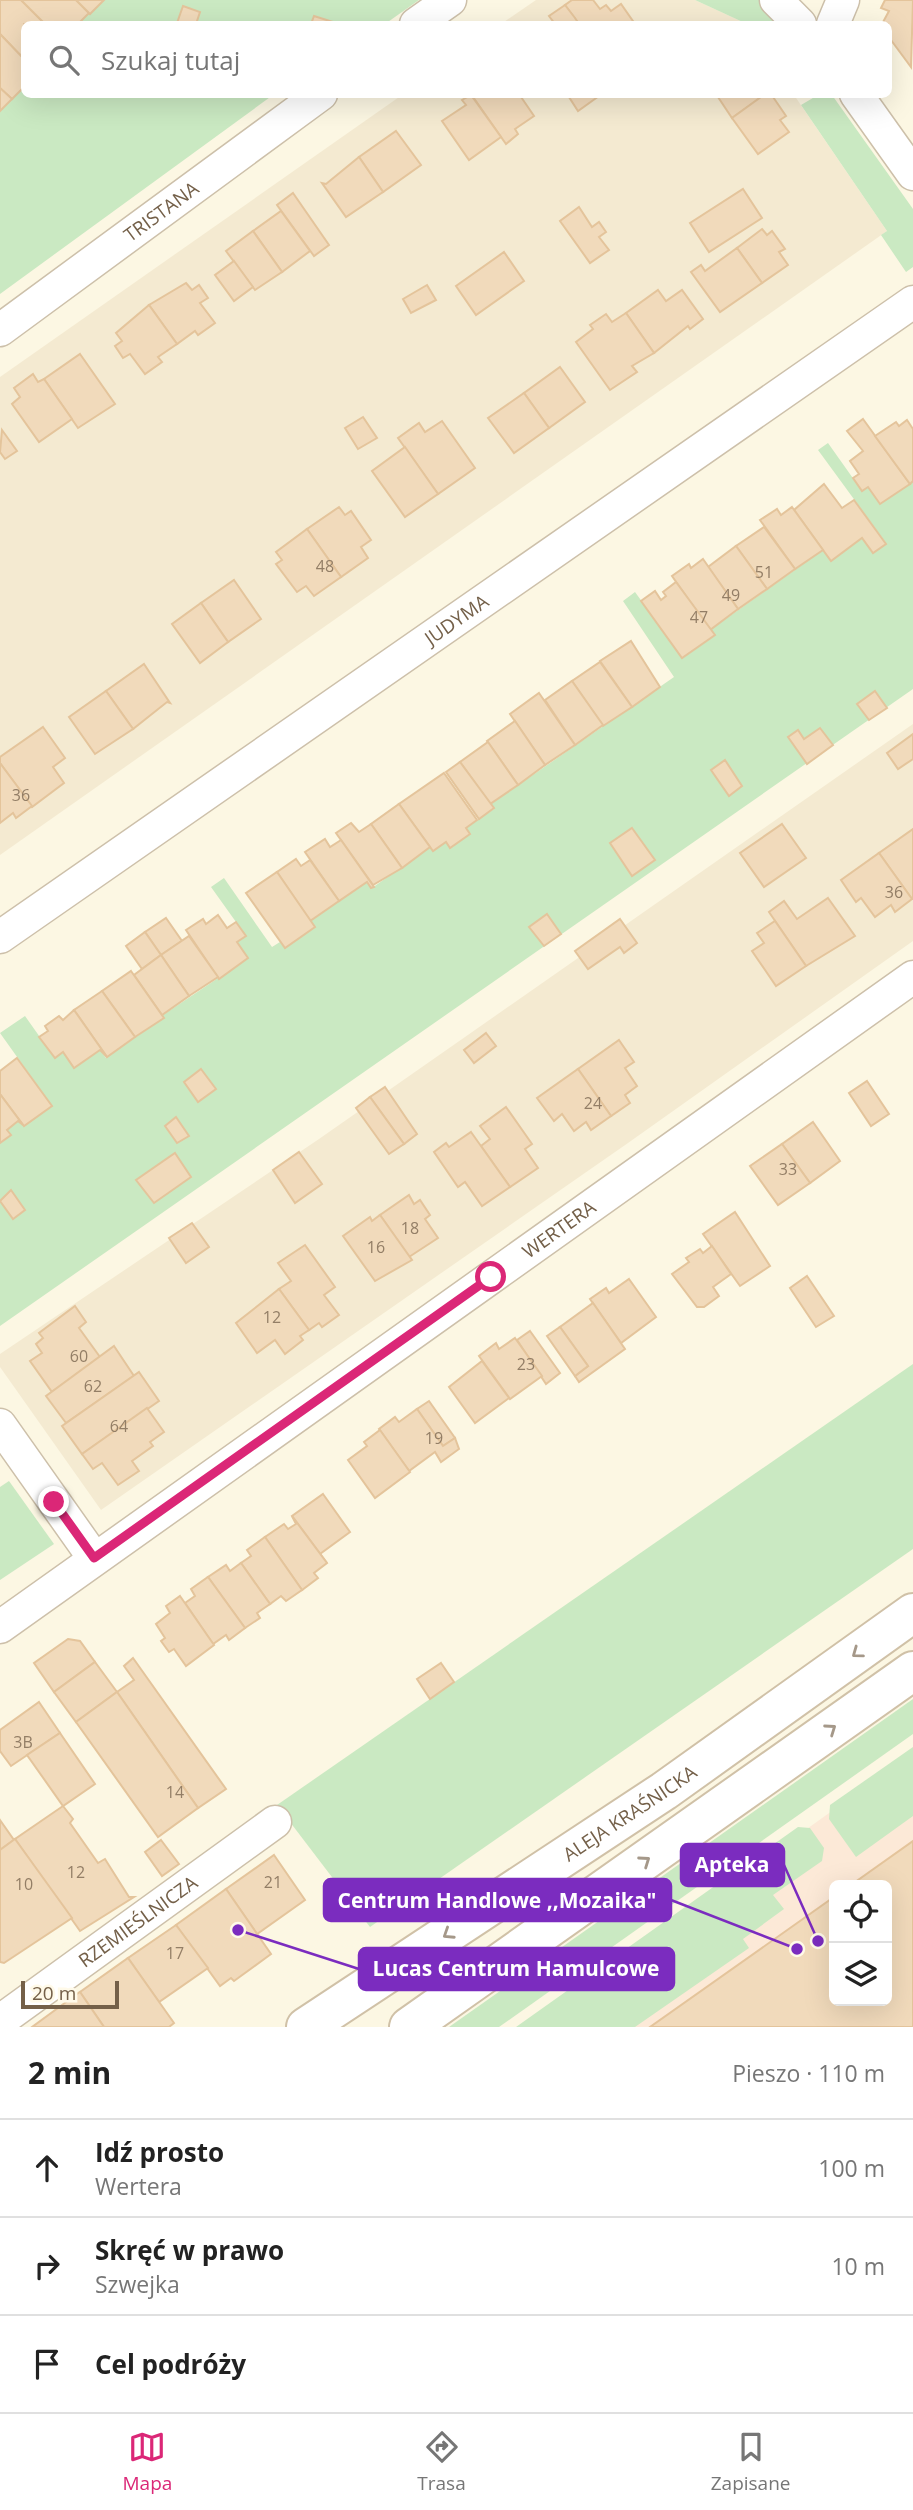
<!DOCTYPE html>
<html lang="pl">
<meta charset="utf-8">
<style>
body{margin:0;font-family:"Open Sans",sans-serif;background:#f2f2f2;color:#222}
.controls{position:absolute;right:21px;bottom:21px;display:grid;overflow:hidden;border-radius:10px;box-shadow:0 7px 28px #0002}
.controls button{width:63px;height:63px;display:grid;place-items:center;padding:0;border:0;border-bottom:2px solid #e0e0e0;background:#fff;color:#222;font:35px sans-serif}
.scale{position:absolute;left:21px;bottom:18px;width:98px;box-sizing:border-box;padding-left:7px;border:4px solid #746049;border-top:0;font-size:19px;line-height:24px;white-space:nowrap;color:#746049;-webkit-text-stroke:5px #fffae9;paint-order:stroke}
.stop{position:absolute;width:21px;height:21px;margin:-16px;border:5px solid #db2777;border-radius:50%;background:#fff}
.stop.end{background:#db2777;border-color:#fff;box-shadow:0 2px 7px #0008}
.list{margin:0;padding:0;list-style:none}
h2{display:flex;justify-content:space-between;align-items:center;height:91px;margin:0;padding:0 28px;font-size:30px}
h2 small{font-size:23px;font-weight:400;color:#767676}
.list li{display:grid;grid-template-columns:46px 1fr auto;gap:21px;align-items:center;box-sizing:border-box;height:98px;padding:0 28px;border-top:2px solid #e0e0e0}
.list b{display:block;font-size:26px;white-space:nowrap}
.list p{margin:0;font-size:23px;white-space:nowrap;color:#767676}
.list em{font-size:23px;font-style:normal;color:#767676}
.icon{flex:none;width:38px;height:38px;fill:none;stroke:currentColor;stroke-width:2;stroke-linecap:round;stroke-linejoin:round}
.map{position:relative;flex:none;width:913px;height:2027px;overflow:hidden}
.search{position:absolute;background:#fff;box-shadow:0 7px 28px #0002;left:21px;right:21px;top:21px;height:77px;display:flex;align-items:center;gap:18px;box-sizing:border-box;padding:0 24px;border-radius:10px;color:#767676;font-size:26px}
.sheet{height:385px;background:#fff}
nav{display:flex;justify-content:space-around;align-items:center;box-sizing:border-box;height:98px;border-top:2px solid #e0e0e0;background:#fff;font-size:19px;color:#767676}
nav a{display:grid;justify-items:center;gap:4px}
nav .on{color:#db2777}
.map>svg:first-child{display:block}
</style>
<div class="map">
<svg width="913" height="2027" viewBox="0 0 913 2027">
<rect width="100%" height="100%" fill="#fcf7e3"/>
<!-- residential -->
<g fill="#f4ead1">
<polygon points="536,0 695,0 747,24 501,24"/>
<polygon points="402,95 794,95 887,231 0,855 0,377"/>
<polygon points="913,724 913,941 628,1143 101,1510 0,1367 0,1354 319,1139"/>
</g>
<!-- commercial -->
<path fill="#fce9d7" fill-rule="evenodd" d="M913 1753V2027H526L790 1841ZM834 1885H887V2001H834Z"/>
<!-- green -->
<g fill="#cae9c2">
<polygon points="103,0 419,0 385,24 78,24"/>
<polygon points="695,0 760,0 780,24 747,24"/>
<polygon points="24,87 24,94 273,95 0,294 0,111"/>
<polygon points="818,95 832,95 913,209 913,267 906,272 881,235 887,231 801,105"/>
<polygon points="828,443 862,491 868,487 880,504 913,481 913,689 0,1326 0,1143 10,1135 7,1130 18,1121 24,1126 52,1106 0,1033 25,1016 54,1057 63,1052 74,1068 100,1050 106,1058 163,1018 163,1015 248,958 237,942 246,936 211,887 224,878 272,947 280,942 285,948 314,927 310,921 367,882 372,888 430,847 433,851 446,842 451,848 470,834 466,828 494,809 491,804 674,677 623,601 635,592 683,658 714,636 710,630 823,550 831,560 862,538 874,553 886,543 818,450"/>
<polygon points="913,1364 913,1549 370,1927 277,1805"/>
<polygon points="9,1481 54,1544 0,1580 0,1487"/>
<polygon points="913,1699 913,1734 499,2027 449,2027"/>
<polygon points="913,1747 913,1816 856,1857 829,1819 830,1805"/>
<polygon points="798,1827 810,1828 824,1848 822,1861 773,1895 784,1909 743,1939 749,1948 635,2027 516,2027"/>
</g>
<!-- building -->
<g fill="#f1dabb" stroke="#e4c49b" stroke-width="2">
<polygon points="0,0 21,0 45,24 24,24 24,59 0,34"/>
<polygon points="21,0 76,0 89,13 78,24 45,24"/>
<polygon points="76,0 104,0 90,14"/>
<polygon points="572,0 593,0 600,9 606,5 611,11 621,4 635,24 579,24 565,5"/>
<polygon points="885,0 913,0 911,67 888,36 888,24 882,24 889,11 881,8"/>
<polygon points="565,5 575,18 579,24 555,24 549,16"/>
<polygon points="183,6 200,12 196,24 177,23"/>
<polygon points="314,16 336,23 335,24 311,24"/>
<polygon points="0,34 24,59 24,87 12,99 0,88"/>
<polygon points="0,88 12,99 0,111"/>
<polygon points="519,94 534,116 515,129 518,134 506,144 471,94"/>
<polygon points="567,94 598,94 599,96 578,111"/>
<polygon points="716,94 762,94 763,96 732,118"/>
<polygon points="771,94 786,116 780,120 789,132 758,154 732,118 765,94"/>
<polygon points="471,95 501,137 469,160 442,121 466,105 462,100"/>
<polygon points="396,131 421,165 383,192 359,157"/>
<polygon points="359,157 383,192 346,217 322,183 326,184"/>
<polygon points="743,189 762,218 709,252 690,223"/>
<polygon points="293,193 329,245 314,256 277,205"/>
<polygon points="579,207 592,227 599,222 606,232 599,237 609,250 590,263 560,221"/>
<polygon points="281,211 310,251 282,272 253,231"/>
<polygon points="762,229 767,235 772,231 785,249 779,252 788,265 762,283 737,248"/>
<polygon points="253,231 282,272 255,290 226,251"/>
<polygon points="737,248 762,283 720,312 691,272 701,265 705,271"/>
<polygon points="504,252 524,281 476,315 456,286"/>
<polygon points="234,261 253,287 234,301 215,275"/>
<polygon points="186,283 192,290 199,285 208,298 200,303 215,323 198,335 195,331 177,344 149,305"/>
<polygon points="427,285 436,300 411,313 403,299"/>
<polygon points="658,290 666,301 682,290 703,319 690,329 688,326 654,353 626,313"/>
<polygon points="149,305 177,344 158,357 162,362 145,374 130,354 123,358 115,346 122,341 116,333"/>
<polygon points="626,313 654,353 632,366 637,372 610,390 576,342 593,329 590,325 606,314 612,322"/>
<polygon points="80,354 115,404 78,428 44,379"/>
<polygon points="560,367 585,402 549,428 524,393"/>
<polygon points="33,374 38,382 44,379 72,419 39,442 12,404 20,397 14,388"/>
<polygon points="524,393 549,428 514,453 488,418"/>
<polygon points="363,417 377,438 358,449 345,428"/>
<polygon points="863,419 910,484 880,504 868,487 862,491 853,478 859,474 850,461 863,451 847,431"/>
<polygon points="907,420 913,429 913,481 910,484 875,436 896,422 899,426"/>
<polygon points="442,421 475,468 438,494 398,438 419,423 425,432"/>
<polygon points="2,430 17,451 5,459 0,452"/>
<polygon points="405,447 438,494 405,517 372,471"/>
<polygon points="824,484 842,508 854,500 886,544 873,553 862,538 831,561 794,510"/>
<polygon points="339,507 345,515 351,511 371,540 361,547 368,558 341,577 307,529"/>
<polygon points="792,507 823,550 795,569 760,520 777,509 781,515"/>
<polygon points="764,527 795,569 767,589 736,546"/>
<polygon points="307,529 341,577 314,596 306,586 297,592 276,564 282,560 276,552"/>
<polygon points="736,546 767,589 738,609 708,567"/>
<polygon points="703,559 738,609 710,630 672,576 689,564 691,568"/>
<polygon points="234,580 261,619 228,642 201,603"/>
<polygon points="676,582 715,635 682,658 641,601 655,591 661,600 666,596 663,592"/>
<polygon points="201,603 228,642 200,663 172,624"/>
<polygon points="631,641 660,687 632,707 600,661"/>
<polygon points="600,662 632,707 603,726 572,681"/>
<polygon points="144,664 170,703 167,702 133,729 106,691"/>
<polygon points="572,681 603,725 575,745 545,700"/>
<polygon points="106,691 133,729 95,754 69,717"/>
<polygon points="875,691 887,708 869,720 857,704"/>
<polygon points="539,693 575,745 545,765 510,714"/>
<polygon points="515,721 545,765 518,785 487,741"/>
<polygon points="43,727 65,758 53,767 64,783 32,807 0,763 0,757"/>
<polygon points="820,728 833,745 807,764 788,737 798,730 804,739"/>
<polygon points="913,734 913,759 898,769 887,753"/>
<polygon points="488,742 518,785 490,804 460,762"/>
<polygon points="725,760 742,786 729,796 711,770"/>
<polygon points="460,762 494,808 479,819 446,772"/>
<polygon points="0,763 32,806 16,818 13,813 0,823"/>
<polygon points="444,773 477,820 466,828 470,834 450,848 446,842 433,851 399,804"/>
<polygon points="399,804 430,847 402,868 371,824"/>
<polygon points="351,823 359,832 371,824 402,868 373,885 336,833"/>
<polygon points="782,824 806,858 764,887 740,853"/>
<polygon points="632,828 655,860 632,876 610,843"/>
<polygon points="913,829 913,899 912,899 879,853"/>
<polygon points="325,839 330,847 341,840 374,887 371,888 367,882 339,901 305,852"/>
<polygon points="879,853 912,899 895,912 891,905 875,917 861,898 856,902 841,880"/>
<polygon points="296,859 301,866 310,860 339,901 310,921 277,872"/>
<polygon points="277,872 315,927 285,948 246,893"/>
<polygon points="828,898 855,936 806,966 769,912 784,901 797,919"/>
<polygon points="547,914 561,934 544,946 529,927"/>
<polygon points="218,915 227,928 236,922 246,936 237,942 248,958 219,979 186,930 203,919 206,924"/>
<polygon points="166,918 182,941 161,955 145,932"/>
<polygon points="620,919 637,943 624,953 620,947 588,969 575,951"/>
<polygon points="775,921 806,966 776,986 752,951 764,943 757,933"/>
<polygon points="145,932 161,955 142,969 126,946"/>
<polygon points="189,936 218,977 189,996 161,955"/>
<polygon points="161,955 189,996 162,1015 134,975"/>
<polygon points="131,971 164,1018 135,1037 102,991"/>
<polygon points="102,991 135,1037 107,1057 74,1010"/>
<polygon points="74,1010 107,1057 100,1050 74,1068 63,1052 55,1058 39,1037 48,1031 45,1026 59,1016 63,1020"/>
<polygon points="486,1033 496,1046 474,1063 464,1050"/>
<polygon points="619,1040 634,1062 625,1068 637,1086 625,1095 630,1103 611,1116 578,1069"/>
<polygon points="17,1058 52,1106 24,1126 0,1094 0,1071"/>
<polygon points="201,1069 216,1089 198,1102 184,1082"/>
<polygon points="578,1069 611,1116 591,1130 586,1122 574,1131 562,1114 554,1121 537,1098"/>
<polygon points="867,1081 889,1114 871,1126 849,1093"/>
<polygon points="385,1087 417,1134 404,1144 370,1097"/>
<polygon points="0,1094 23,1125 18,1121 7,1130 11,1135 0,1143"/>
<polygon points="370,1097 404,1144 389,1154 356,1108"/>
<polygon points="506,1107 532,1144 525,1149 538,1168 510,1187 481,1146 490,1139 480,1126"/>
<polygon points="176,1117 189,1136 177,1143 165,1126"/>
<polygon points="813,1122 840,1161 810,1183 782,1144"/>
<polygon points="471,1132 510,1187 482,1206 465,1182 458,1187 434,1152 446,1143 449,1147"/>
<polygon points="782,1144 810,1183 778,1205 750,1166"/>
<polygon points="299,1152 322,1184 295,1203 273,1170"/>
<polygon points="175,1153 191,1177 154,1203 136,1180"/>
<polygon points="11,1190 25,1210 13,1219 0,1201"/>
<polygon points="409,1195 414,1204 420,1200 430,1215 425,1219 438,1238 409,1257 380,1215"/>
<polygon points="735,1212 770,1266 740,1286 703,1234"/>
<polygon points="380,1215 412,1260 375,1281 343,1236 370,1217 372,1221"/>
<polygon points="192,1223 209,1247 186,1263 169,1238"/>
<polygon points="305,1245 335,1287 324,1295 339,1315 322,1327 319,1323 309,1330 279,1289 291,1281 278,1263"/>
<polygon points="712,1246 731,1274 713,1287 719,1296 704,1307 697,1307 672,1274 689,1262 686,1258 700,1249 703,1253"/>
<polygon points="807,1276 834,1316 816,1327 790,1288"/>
<polygon points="629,1279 656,1317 621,1343 590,1299 606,1288 609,1293"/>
<polygon points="279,1289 309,1330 300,1336 303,1340 285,1354 275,1340 257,1353 236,1323"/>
<polygon points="593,1303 625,1349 579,1382 575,1376 588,1366 560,1327"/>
<polygon points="75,1306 86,1322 79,1328 100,1357 52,1392 30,1361 42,1353 36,1344 43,1338 39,1333"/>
<polygon points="560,1327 588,1366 575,1376 547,1336"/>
<polygon points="530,1331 560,1373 546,1384 517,1340"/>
<polygon points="515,1338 542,1376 510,1399 479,1356 496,1343 499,1349"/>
<polygon points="114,1346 134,1376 66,1423 46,1396"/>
<polygon points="482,1361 509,1398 475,1423 449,1387"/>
<polygon points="139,1372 159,1401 82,1454 62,1426"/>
<polygon points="429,1401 455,1438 443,1446 417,1409"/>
<polygon points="147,1408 164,1432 150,1442 153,1446 132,1461 139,1471 118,1485 102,1463 93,1469 82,1454"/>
<polygon points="417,1409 443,1446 455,1438 459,1449 441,1462 435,1452 409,1471 379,1429 395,1417 399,1422"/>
<polygon points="380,1430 410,1472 375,1498 348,1460 367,1446 364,1442"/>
<polygon points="323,1494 350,1532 320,1554 327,1563 292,1516"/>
<polygon points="292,1516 327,1563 314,1573 318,1578 302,1590 265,1537 284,1524 288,1529 296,1524"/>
<polygon points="265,1537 302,1590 286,1601 281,1596 270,1604 241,1563 251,1556 247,1550"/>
<polygon points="241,1563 270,1604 257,1613 260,1618 245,1628 208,1577 226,1565 230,1571"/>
<polygon points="208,1577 245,1628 229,1640 226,1635 213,1644 185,1603 195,1596 191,1589"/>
<polygon points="180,1596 214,1645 186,1666 174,1649 169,1652 161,1641 165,1638 156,1624 170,1613 166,1606"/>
<polygon points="68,1639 80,1641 95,1662 54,1692 34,1663"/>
<polygon points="133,1658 226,1789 198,1808 117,1692 134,1680 124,1666"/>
<polygon points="95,1662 117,1692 76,1722 54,1692"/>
<polygon points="441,1663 454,1682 430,1699 417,1679"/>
<polygon points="117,1692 198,1808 158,1837 76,1722"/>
<polygon points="39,1702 60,1733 11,1766 0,1751 0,1730"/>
<polygon points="60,1733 95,1784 63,1806 27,1755"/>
<polygon points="63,1806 73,1819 70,1823 98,1863 105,1859 129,1897 134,1897 80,1931 15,1839"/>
<polygon points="0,1820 14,1840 0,1850"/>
<polygon points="15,1839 72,1918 4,1963 0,1962 0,1850"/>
<polygon points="161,1840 179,1864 162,1876 145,1852"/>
<polygon points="913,1841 913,2027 650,2027 834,1897 834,2001 887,2001 887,1885 851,1885"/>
<polygon points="274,1855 305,1900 257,1934 226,1889"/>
<polygon points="226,1889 271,1954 234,1981 231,1978 220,1986 176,1925"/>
<polygon points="176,1925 208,1968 159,2002 128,1958"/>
<polygon points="128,1958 174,2023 169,2027 104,2027 80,1992"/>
<polygon points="80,1992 104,2027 32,2027 77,1994"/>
</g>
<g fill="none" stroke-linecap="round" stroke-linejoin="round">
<defs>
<g id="street">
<polyline points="776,0 800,24"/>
<polyline points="416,24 450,0"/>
<polyline points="833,24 843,0"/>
<polyline points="856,94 913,174"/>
<path id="s1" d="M0 330 321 94"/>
<path id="s2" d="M0 937 913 302"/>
<polyline points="0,1425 94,1558"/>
<path id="s3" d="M0 1627 913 977"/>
<path id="s4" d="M0 2021 275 1822"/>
</g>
<g id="secondary">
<path id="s5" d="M306 2027 664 1791 913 1613"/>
<polyline points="409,2027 913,1671"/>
</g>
</defs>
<!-- street casing -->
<use href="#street" stroke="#cdc0aa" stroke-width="35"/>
<!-- secondary casing -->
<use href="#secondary" stroke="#d0c1a7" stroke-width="42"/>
<!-- street -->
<use href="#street" stroke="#fff" stroke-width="32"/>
<!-- secondary -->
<use href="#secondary" stroke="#fff" stroke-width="38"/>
</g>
<!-- one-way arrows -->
<defs><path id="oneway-chevron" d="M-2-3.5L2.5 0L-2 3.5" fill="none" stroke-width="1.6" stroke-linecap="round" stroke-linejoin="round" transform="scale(1.75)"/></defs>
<g stroke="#a59889">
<use href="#oneway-chevron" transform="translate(857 1653) rotate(144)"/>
<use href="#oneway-chevron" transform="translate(831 1729) rotate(-35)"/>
<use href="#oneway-chevron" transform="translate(645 1861) rotate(-35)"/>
<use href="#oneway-chevron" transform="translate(448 1934) rotate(147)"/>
</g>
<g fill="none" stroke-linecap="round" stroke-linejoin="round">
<!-- route -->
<polyline stroke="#db2777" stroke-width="9" points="54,1502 94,1558 491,1277"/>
</g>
<g text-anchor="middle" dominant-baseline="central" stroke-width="5" stroke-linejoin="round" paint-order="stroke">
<!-- number labels -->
<g font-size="16" fill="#937e66">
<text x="325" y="566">48</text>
<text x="764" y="572">51</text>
<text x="731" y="595">49</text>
<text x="699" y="617">47</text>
<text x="21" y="795">36</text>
<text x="894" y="892">36</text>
<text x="593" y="1103">24</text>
<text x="788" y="1169">33</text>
<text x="410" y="1228">18</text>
<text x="376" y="1247">16</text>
<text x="272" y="1317">12</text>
<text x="79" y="1356">60</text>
<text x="526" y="1364">23</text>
<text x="93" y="1386">62</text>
<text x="119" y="1426">64</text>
<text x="434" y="1438">19</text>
<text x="23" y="1742">3B</text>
<text x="175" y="1792">14</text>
<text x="76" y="1872">12</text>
<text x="273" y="1882">21</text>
<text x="24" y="1884">10</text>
<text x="175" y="1953">17</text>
</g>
<!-- street labels -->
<g font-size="19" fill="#746049" stroke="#fffae9">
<text stroke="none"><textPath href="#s1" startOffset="200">TRISTANA</textPath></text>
<text stroke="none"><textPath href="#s2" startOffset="556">JUDYMA</textPath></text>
<text stroke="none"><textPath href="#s3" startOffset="686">WERTERA</textPath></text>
<text stroke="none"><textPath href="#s5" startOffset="388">ALEJA KRAŚNICKA</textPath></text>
<text stroke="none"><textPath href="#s4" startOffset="170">RZEMIEŚLNICZA</textPath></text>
</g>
</g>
<!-- callouts -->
<path fill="none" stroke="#7b2cbf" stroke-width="2.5" d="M818 1941L784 1865M797 1949L671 1900M238 1930L359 1969"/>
<g fill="#7b2cbf" stroke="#fffae9" stroke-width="2.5">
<circle cx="818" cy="1941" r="7"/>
<circle cx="797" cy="1949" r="7"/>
<circle cx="238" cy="1930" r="7"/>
</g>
<g fill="#7b2cbf" stroke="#7b2cbf" stroke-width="2.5">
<rect x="681" y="1844" width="103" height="42" rx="7"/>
<rect x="324" y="1879" width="347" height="42" rx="7"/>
<rect x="359" y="1948" width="315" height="42" rx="7"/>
</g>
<g font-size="21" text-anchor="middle" font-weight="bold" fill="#fff">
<text x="732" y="1872">Apteka</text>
<text x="497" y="1908">Centrum Handlowe ,,Mozaika"</text>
<text x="516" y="1976">Lucas Centrum Hamulcowe</text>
</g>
</svg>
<div class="controls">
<button><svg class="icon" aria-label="locate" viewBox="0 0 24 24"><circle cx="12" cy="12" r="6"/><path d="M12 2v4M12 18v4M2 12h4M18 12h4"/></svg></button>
<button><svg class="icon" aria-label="layers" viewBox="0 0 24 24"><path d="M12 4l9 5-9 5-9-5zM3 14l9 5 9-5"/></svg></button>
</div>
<div class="scale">20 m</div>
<div class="stop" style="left:491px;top:1277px"></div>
<div class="stop end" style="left:54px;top:1502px"></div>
<div class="search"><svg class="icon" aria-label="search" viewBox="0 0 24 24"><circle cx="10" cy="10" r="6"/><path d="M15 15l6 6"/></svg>Szukaj tutaj</div>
</div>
<section class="sheet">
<h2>2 min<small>Pieszo · 110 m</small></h2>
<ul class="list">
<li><svg class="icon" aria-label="ahead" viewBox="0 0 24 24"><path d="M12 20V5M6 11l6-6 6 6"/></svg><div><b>Idź prosto</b><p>Wertera</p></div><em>100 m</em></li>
<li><svg class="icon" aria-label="right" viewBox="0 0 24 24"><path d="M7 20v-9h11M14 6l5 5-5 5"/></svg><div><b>Skręć w prawo</b><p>Szwejka</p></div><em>10 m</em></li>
<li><svg class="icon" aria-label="arrive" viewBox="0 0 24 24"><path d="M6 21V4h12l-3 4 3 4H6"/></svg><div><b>Cel podróży</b></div></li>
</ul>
</section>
<nav>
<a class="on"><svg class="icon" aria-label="map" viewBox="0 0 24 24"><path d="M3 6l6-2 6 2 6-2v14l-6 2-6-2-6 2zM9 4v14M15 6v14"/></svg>Mapa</a>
<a><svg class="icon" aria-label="directions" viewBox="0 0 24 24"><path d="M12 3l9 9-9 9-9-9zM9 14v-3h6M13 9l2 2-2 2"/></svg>Trasa</a>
<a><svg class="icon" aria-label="saved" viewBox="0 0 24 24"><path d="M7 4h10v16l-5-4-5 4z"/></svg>Zapisane</a>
</nav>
